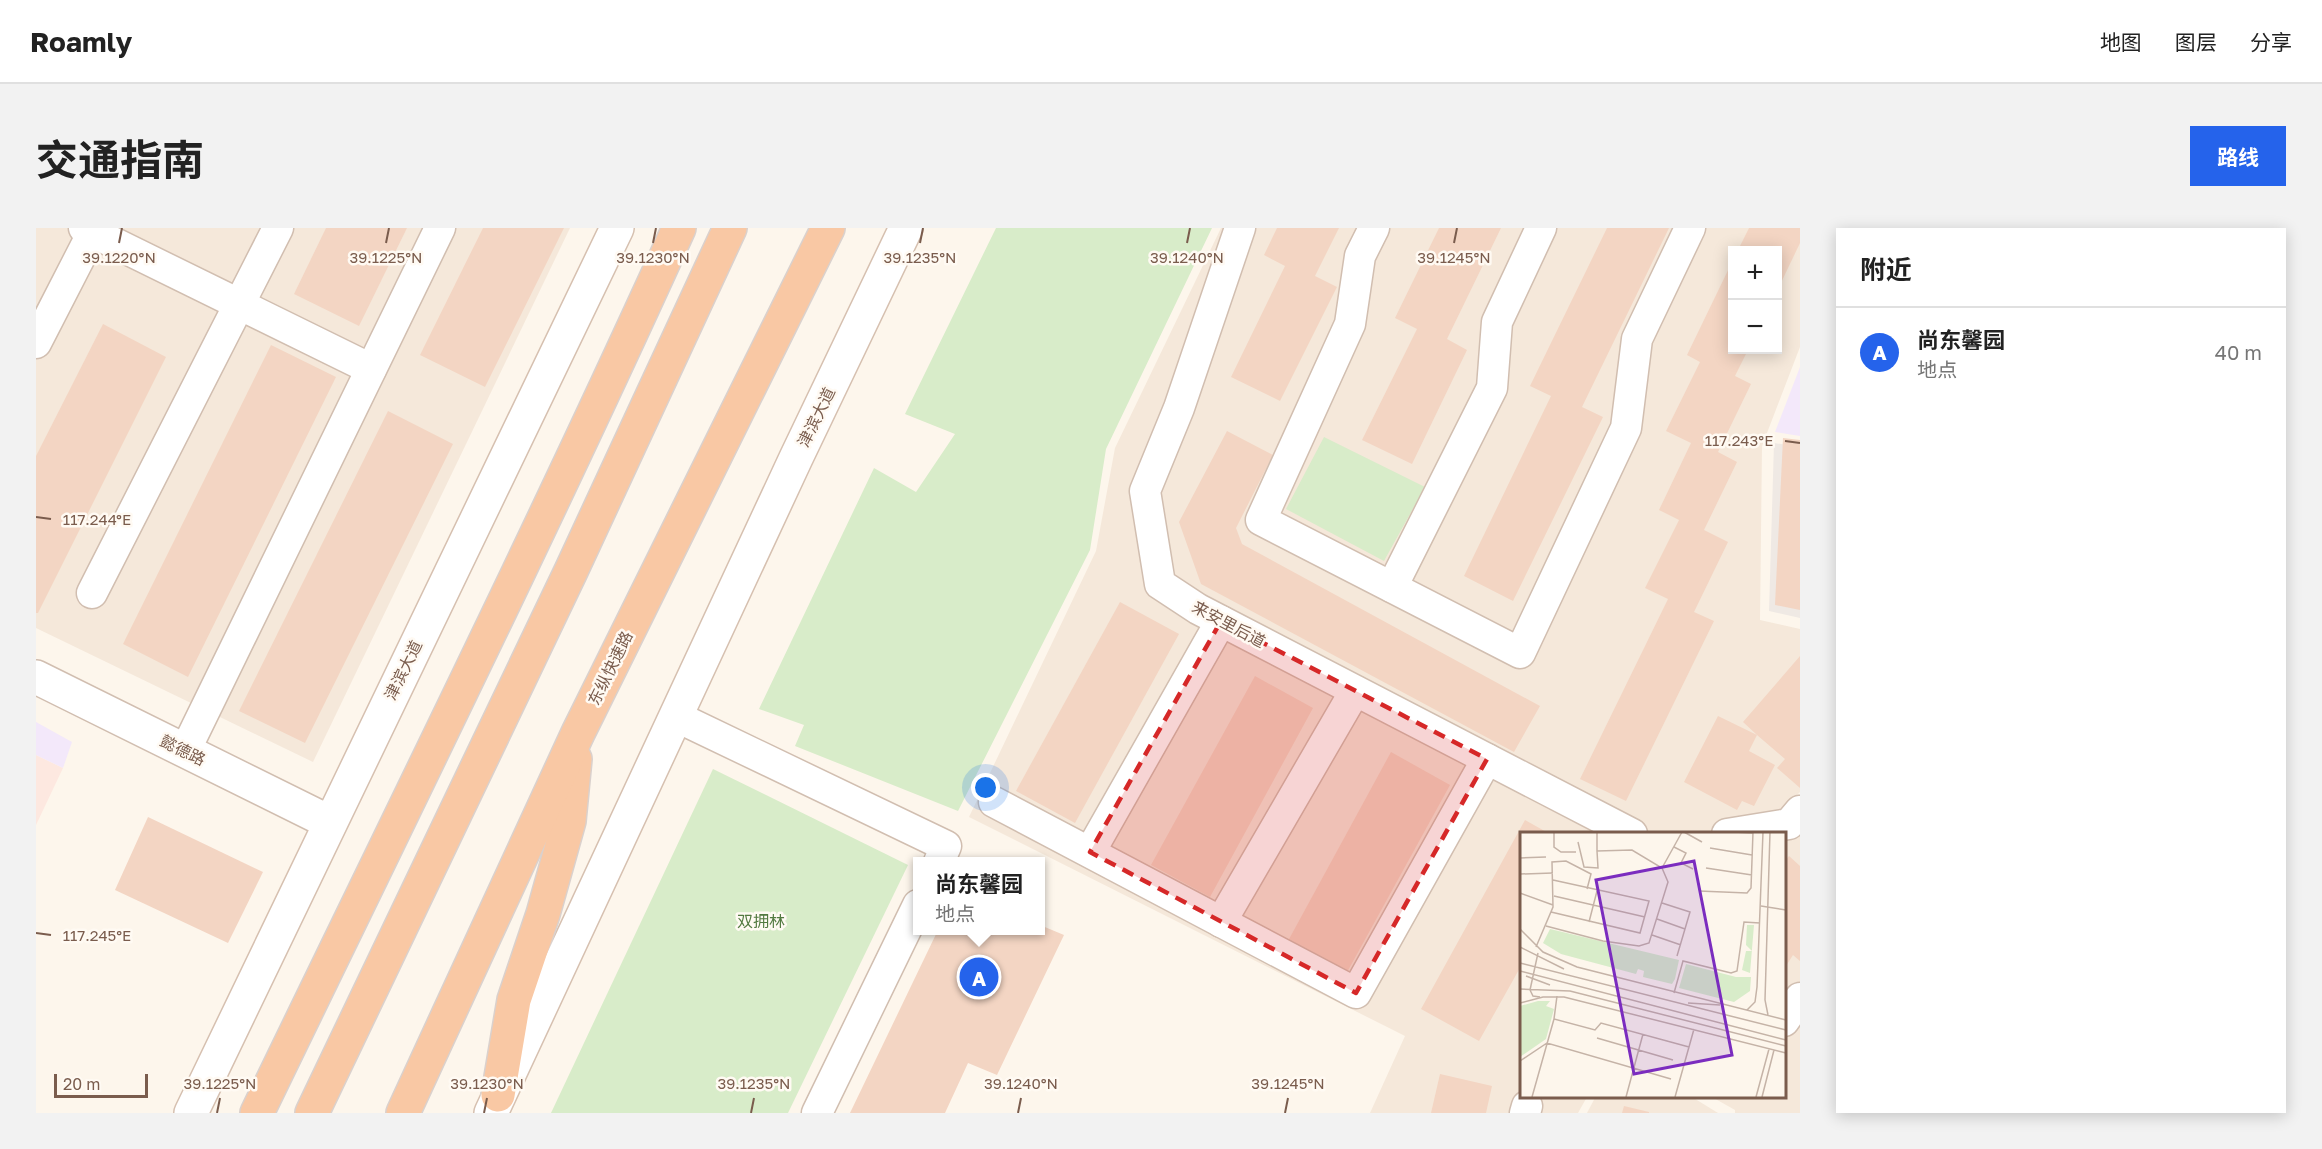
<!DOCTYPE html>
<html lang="zh">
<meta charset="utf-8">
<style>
body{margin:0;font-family:"Golos Text","Noto Sans SC",sans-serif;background:#f2f2f2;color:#222}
.controls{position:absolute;right:18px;top:18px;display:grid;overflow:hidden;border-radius:0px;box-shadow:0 3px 15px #0003}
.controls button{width:54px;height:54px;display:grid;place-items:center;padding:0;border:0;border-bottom:2px solid #e0e0e0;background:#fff;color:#222;font:30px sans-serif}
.scale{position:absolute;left:18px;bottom:15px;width:94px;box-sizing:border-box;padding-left:6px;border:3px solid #7a5c4d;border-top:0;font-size:16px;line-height:21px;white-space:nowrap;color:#7a5c4d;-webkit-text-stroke:4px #fffaf3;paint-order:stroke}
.you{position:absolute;left:950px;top:560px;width:21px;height:21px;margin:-15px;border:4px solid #fff;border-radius:50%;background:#1a73e8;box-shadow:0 0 0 9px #1a73e833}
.badge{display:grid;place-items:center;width:39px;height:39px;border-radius:50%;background:#2563eb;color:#fff;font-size:20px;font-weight:700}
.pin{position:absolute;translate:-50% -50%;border:3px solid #fff;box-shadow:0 2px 6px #0006}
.popup{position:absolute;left:877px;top:629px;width:132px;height:78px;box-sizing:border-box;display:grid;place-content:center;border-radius:0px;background:#fff;filter:drop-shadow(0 2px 4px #0005);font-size:20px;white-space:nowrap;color:#767676}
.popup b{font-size:22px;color:#222}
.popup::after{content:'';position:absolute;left:50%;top:100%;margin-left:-12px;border:12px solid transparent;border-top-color:#fff}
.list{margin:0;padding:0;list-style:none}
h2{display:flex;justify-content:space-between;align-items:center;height:78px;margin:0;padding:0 24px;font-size:26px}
h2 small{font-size:20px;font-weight:400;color:#767676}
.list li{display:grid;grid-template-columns:39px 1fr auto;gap:18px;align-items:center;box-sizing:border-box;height:90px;padding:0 24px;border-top:2px solid #e0e0e0}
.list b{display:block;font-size:22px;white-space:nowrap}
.list p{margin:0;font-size:20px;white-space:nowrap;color:#767676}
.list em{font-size:20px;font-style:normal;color:#767676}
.map{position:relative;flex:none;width:1764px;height:885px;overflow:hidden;border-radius:0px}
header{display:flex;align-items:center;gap:36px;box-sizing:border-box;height:84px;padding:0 30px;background:#fff;border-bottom:2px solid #e0e0e0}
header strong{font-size:28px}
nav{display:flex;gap:33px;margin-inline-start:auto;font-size:21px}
.intro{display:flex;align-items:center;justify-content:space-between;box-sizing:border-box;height:144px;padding:0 36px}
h1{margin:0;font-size:42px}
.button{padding:15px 27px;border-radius:0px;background:#2563eb;color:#fff;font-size:21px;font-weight:700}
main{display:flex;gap:36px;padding:0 36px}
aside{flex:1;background:#fff;border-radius:0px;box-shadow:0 3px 15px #0003}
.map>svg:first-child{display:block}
</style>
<header>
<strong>Roamly</strong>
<nav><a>地图</a><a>图层</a><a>分享</a></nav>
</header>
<div class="intro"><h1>交通指南</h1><a class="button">路线</a></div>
<main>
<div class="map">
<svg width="1764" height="885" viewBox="0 0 1764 885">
<rect width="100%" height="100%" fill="#fdf6ec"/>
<!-- residential -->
<g fill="#f5e8da" fill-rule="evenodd">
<polygon points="0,0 534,0 277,534 0,400"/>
<path d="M1185 0H1764V119L1726 218 1724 392 1764 401V564L1741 587 1764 605V885H1699V882L1676 869 1748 868V606H1485V868L1551 869 1542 885H1334L1369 808 933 589 1060 323 1079 220ZM1696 22H1742V122H1696Z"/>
<polygon points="1560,868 1656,869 1682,885 1551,885"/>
</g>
<!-- commercial -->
<polygon fill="#fde8e0" points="0,527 27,540 0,597"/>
<!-- industrial -->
<polygon fill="#efe9e4" points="1738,215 1764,219 1764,390 1733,383"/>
<!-- education -->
<g fill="#f3e8fa">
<polygon points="1764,139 1764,208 1739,204"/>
<polygon points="0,494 36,514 27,540 0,527"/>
</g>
<!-- green -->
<g fill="#d8ecc9">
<polygon points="960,0 1176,0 1070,221 1054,322 922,583 759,518 768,497 723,481 838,240 880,264 919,206 869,186"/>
<polygon points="1288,209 1389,259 1348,333 1250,281"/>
<polygon points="677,541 872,637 752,885 515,885"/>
</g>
<!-- building -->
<g fill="#f3d5c3">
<polygon points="290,0 371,0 323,98 258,66"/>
<polygon points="447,0 528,0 449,159 384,127"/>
<polygon points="1241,0 1303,0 1279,48 1301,59 1244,173 1195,149 1249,38 1228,27"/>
<polygon points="1403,0 1465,0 1411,111 1431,122 1376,236 1326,212 1381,101 1359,90"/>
<polygon points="1571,0 1633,0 1546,179 1567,189 1477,373 1428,348 1515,168 1494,158"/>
<polygon points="1713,0 1764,0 1764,15 1742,61 1742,22 1702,22"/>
<polygon points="1696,34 1696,122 1712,122 1699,148 1715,156 1682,224 1701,234 1668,302 1692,314 1658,384 1678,393 1590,573 1544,551 1632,371 1609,360 1643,292 1623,282 1655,215 1630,203 1664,134 1651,127"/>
<polygon points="67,96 130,129 2,385 0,385 0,228"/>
<polygon points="235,117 300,149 152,449 87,416"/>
<polygon points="352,183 417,216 269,515 203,483"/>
<polygon points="1191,203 1237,227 1200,300 1206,316 1504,478 1478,524 1165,356 1143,294"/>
<polygon points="1747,210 1764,212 1764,382 1739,377"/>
<polygon points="1084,374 1143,406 1039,595 980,563"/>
<polygon points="1764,428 1764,560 1741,540 1749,531 1721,507 1713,523 1739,537 1718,578 1706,573 1701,582 1648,554 1682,488 1721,507 1707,494"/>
<polygon points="1219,448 1277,480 1174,669 1115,637"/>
<polygon points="1355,524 1414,557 1310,746 1252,713"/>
<polygon points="112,589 227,644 192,715 79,662"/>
<polygon points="1489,592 1514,606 1485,606 1485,738 1443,813 1385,781"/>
<polygon points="1753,628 1764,638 1764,733 1757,727 1748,741 1748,634"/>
<polygon points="1004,697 1028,707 961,847 932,835 909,885 814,885 902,702 1004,702"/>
<polygon points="1404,846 1456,858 1450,885 1395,885"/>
<polygon points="1588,878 1613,884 1613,885 1586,885"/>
</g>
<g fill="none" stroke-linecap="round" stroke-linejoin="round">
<defs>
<g id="minor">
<polyline points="48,0 335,141"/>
<polyline points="1204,0 1143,180 1109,263 1124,356 1162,381 1596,606"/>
<polyline points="1338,0 1324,28 1314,96 1225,292 1484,425 1590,200 1601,111 1654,0"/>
<polyline points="0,115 59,0"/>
<polyline points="1356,359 1456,160 1461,94 1505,0"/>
<polyline points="56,365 242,0"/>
<polyline points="639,488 910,618 903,634"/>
<polyline points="149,523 404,0"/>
<polyline points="958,574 1320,765 1451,531"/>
<polyline points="1691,606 1753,596 1764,583"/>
<polyline points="1054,624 1185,393"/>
<polyline points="1185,694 1319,463"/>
<polyline points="1748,793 1764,770"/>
<polyline points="781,885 882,677"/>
<polyline points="1489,885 1491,878"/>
</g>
<polyline id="tertiary" points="0,449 293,594"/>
<g id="secondary">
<polyline points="155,885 581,0"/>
<polyline points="455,885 760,230 870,0"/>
</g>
<g id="trunk">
<polyline points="462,867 478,772 507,686 533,593 539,531"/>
<path d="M221 885C363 591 508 298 643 0"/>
<polyline points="276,885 535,343 694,0"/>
<polyline points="367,885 542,505 792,0"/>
</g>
</defs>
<!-- minor casing -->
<use href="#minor" stroke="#d1beb0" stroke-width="33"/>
<!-- tertiary casing -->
<use href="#tertiary" stroke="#d1beb0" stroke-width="36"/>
<!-- secondary casing -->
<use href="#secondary" stroke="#d6c0b0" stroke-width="36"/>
<!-- trunk casing -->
<use href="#trunk" stroke="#dad1cd" stroke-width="36"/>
<!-- minor -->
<use href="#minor" stroke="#fff" stroke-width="30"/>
<!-- tertiary -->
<use href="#tertiary" stroke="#fff" stroke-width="33"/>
<!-- secondary -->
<use href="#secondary" stroke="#fff" stroke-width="33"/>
<!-- trunk -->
<use href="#trunk" stroke="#f9c8a4" stroke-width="33"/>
</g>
<!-- marked area -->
<path fill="#d62828" fill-opacity="0.2" stroke="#d62828" stroke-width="4.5" stroke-dasharray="12 8" stroke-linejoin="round" d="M1185 393 1451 531 1320 765 1054 624Z"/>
<!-- ticks -->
<path fill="none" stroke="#7a5c4d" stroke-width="2" d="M83 15 86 0M350 15 353 0M617 15 620 0M884 15 887 0M1151 15 1154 0M1418 15 1421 0M1749 213 1764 215M0 289 15 291M0 705 15 707M181 885 184 870M448 885 451 870M715 885 718 870M982 885 985 870M1249 885 1252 870"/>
<g text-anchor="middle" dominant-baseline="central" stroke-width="5" stroke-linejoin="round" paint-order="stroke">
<!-- street labels -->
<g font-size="16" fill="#7a5c4d" stroke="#fffaf3">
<text transform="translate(780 189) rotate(-64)">津滨大道</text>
<text transform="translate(1193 396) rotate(28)">来安里后道</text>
<text transform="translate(574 440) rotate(-64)">东纵快速路</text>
<text transform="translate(367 442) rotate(-64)">津滨大道</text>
<text transform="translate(147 522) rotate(26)">懿德路</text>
</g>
<!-- park labels -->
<g font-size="16" fill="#537a41" stroke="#fffaf3">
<text x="725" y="693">双拥林</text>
</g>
</g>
<!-- overview -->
<g transform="translate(1484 604)">
<rect width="266" height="266" fill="#fdf6ec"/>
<path d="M227 93H234L230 141 222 138 226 119H232L226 113ZM30 97 159 128 155 147 152 152 123 145 124 139 118 137 116 142 41 122 23 111ZM166 132 216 145H231L230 159 214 170 159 156ZM18 169H30L26 174 34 177 26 207 0 225V174Z" fill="#d8ecc9"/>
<path fill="none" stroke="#c5b3a7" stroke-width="1.5" d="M34 0V15L41 20H56M164 0 182 10M213 0 233 1M58 10 64 35 78 36 77 19M154 15 166 21 161 31 173 37M190 16 232 23M0 26 26 25M142 36 162 0M186 36 232 43M0 42 33 41M179 59 227 61 231 56 233 0M0 61 33 73M34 64 125 85M142 71 170 80 157 124M241 74 266 78M31 80 120 101 129 69 33 48M137 87 165 97M69 90 77 59M26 94 83 109 119 114 129 111 148 50 142 36 112 18 77 19V0M0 97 23 120 57 135 266 188M132 103 161 113M0 115 44 137M16 115 33 75 32 30 46 29 71 42 67 57M18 121 10 158 13 164 20 165M0 131 266 198M0 139 266 208M6 144 30 153M0 157 50 159 266 214M154 161 163 129 211 141 217 139 224 90 240 91M37 164 34 187 75 198 81 191 169 215M0 171 23 165H44L266 221M168 171 200 173M227 178 235 170 237 155 243 0M248 183 245 168 250 0M77 206 153 228M0 229 27 211 151 247M12 265 34 187M106 265 123 202M155 265 174 197M236 265 249 217M242 265 254 218"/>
<path fill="#7b2cbf" fill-opacity="0.15" stroke="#7b2cbf" stroke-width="3" d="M174 29 212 223 114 242 76 48Z"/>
<rect width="266" height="266" fill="none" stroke="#7a5c4d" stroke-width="3"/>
</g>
<g font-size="15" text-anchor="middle" fill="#7a5c4d" stroke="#fffaf3" stroke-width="5" stroke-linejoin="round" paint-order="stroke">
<text x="83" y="35">39.1220°N</text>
<text x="350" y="35">39.1225°N</text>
<text x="617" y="35">39.1230°N</text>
<text x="884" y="35">39.1235°N</text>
<text x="1151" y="35">39.1240°N</text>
<text x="1418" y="35">39.1245°N</text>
<text x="1703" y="218">117.243°E</text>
<text x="61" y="297">117.244°E</text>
<text x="61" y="713">117.245°E</text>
<text x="184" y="861">39.1225°N</text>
<text x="451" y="861">39.1230°N</text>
<text x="718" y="861">39.1235°N</text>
<text x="985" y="861">39.1240°N</text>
<text x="1252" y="861">39.1245°N</text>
</g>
</svg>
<div class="controls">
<button>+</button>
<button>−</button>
</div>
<div class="scale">20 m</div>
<div class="you"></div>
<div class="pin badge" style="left:943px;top:749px">A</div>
<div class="popup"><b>尚东馨园</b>地点</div>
</div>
<aside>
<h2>附近<small></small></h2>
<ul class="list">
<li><span class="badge">A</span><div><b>尚东馨园</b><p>地点</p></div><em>40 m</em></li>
</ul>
</aside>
</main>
